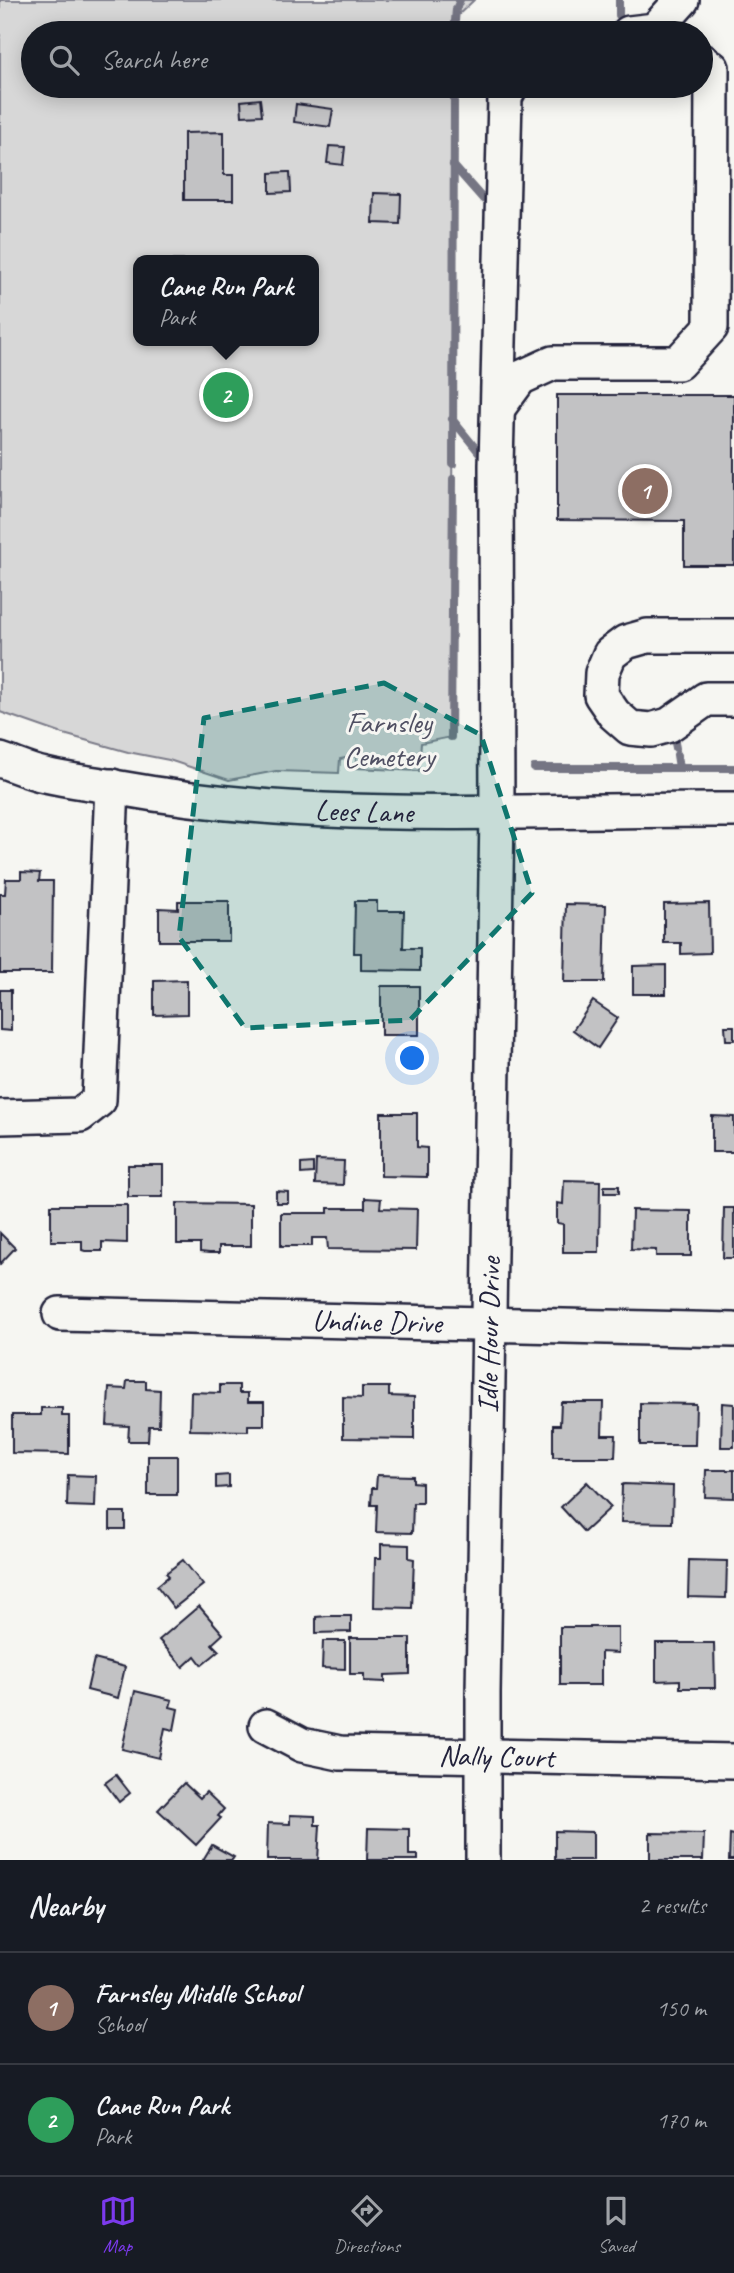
<!DOCTYPE html>
<style>
body{margin:0;font-family:Caveat,sans-serif;background:#20242c;color:#f1f3f6}
.you{position:absolute;left:413px;top:1059px;width:24px;height:24px;margin:-18px;border:5px solid #fff;border-radius:50%;background:#1a73e8;box-shadow:0 0 0 10px #1a73e833}
.badge{display:grid;place-items:center;width:46px;height:46px;border-radius:50%;background:#7c3aed;color:#fff;font-size:23px;font-weight:700}
.pin{position:absolute;translate:-50% -50%;border:4px solid #fff;box-shadow:0 2px 7px #0006}
.popup{position:absolute;left:133px;top:255px;width:186px;height:91px;box-sizing:border-box;display:grid;place-content:center;border-radius:14px;background:#171b24;filter:drop-shadow(0 2px 5px #0005);font-size:23px;white-space:nowrap;color:#9ea1a6}
.popup b{font-size:26px;color:#f1f3f6}
.popup::after{content:'';position:absolute;left:50%;top:100%;margin-left:-14px;border:14px solid transparent;border-top-color:#171b24}
.list{margin:0;padding:0;list-style:none}
h2{display:flex;justify-content:space-between;align-items:center;height:91px;margin:0;padding:0 28px;font-size:30px}
h2 small{font-size:23px;font-weight:400;color:#9ea1a6}
.list li{display:grid;grid-template-columns:46px 1fr auto;gap:21px;align-items:center;box-sizing:border-box;height:112px;padding:0 28px;border-top:2px solid #363941}
.list b{display:block;font-size:26px;white-space:nowrap}
.list p{margin:0;font-size:23px;white-space:nowrap;color:#9ea1a6}
.list em{font-size:23px;font-style:normal;color:#9ea1a6}
.icon{flex:none;width:38px;height:38px;fill:none;stroke:currentColor;stroke-width:2;stroke-linecap:round;stroke-linejoin:round}
.map{position:relative;flex:none;width:734px;height:1860px;overflow:hidden}
.search{position:absolute;background:#171b24;box-shadow:0 4px 18px #0003;left:21px;right:21px;top:21px;height:77px;display:flex;align-items:center;gap:18px;box-sizing:border-box;padding:0 24px;border-radius:38px;color:#9ea1a6;font-size:26px}
.sheet{height:315px;background:#171b24}
nav{display:flex;justify-content:space-around;align-items:center;box-sizing:border-box;height:98px;border-top:2px solid #363941;background:#171b24;font-size:19px;color:#9ea1a6}
nav a{display:grid;justify-items:center;gap:4px}
nav .on{color:#7c3aed}
.map>svg:first-child{display:block}
</style>
<div class="map">
<svg width="734" height="1860" viewBox="0 0 734 1860">
<rect width="100%" height="100%" fill="#f6f6f2"/>
<filter id="ink" filterUnits="userSpaceOnUse"><feTurbulence type="fractalNoise" baseFrequency=".0143" numOctaves="2"/><feDisplacementMap in="SourceGraphic" scale="14" xChannelSelector="R" yChannelSelector="G"/><feConvolveMatrix kernelMatrix="1 2 1 2 8 2 1 2 1" color-interpolation-filters="sRGB"/></filter>
<g filter="url(#ink)">
<!-- green -->
<path fill="#d7d7d7" stroke="#7c7c89" stroke-width="2" fill-rule="evenodd" d="M0 0H474L455 18V33H33V86H454L451 737 421 743 419 771 356 768V756L340 759 339 773 276 771 229 780 169 760 128 752 60 733 0 712ZM138 260H314V341H138Z"/>
<g fill="none" stroke-linecap="round" stroke-linejoin="round">
<!-- stream -->
<g stroke="#757583" stroke-width="8">
<polyline points="619,15 619,0"/>
<polyline points="454,33 456,9 460,0"/>
<polyline points="453,165 483,199"/>
<polyline points="452,419 482,456"/>
<polyline points="453,464 454,86"/>
<polyline points="451,737 453,479"/>
<polyline points="675,743 676,748"/>
<polyline points="677,755 679,768"/>
<polyline points="534,768 734,768"/>
</g>
</g>
<!-- building -->
<g fill="#c2c2c4" stroke="#22223b" stroke-width="2">
<polygon points="260,99 262,115 242,116 241,101"/>
<polygon points="296,104 333,109 330,127 294,122"/>
<polygon points="224,132 224,175 233,175 233,200 184,200 184,133"/>
<polygon points="329,146 345,147 343,165 327,163"/>
<polygon points="287,172 290,172 291,192 270,193 270,173"/>
<polygon points="374,193 401,194 400,224 373,223"/>
<polygon points="557,395 734,395 734,565 684,565 684,521 557,520"/>
<polygon points="21,872 40,873 39,881 53,881 52,973 0,973 0,894 5,894 6,879 21,879"/>
<polygon points="178,901 229,901 229,941 159,941 159,908 178,909"/>
<polygon points="355,901 377,901 377,911 404,911 403,948 420,948 420,971 361,970 361,953 354,953"/>
<polygon points="709,903 710,953 681,954 681,943 664,943 664,904"/>
<polygon points="566,904 606,905 604,982 564,982"/>
<polygon points="666,965 666,994 633,994 633,966"/>
<polygon points="187,980 187,1014 154,1015 154,981"/>
<rect x="381" y="986" width="38" height="49"/>
<polygon points="0,990 11,990 11,1031 0,1030"/>
<polygon points="593,1001 618,1018 598,1048 573,1030"/>
<polygon points="725,1026 734,1026 734,1040 726,1040"/>
<polygon points="381,1113 417,1113 417,1147 427,1148 427,1177 381,1176"/>
<polygon points="712,1116 734,1117 734,1152 712,1152"/>
<polygon points="316,1160 344,1161 343,1185 315,1184"/>
<polygon points="313,1163 313,1173 301,1174 301,1164"/>
<rect x="128" y="1165" width="35" height="32"/>
<polygon points="564,1180 600,1181 599,1252 563,1252 563,1224 557,1223 557,1203 563,1204"/>
<rect x="604" y="1186" width="15" height="7"/>
<polygon points="276,1191 288,1192 288,1203 276,1203"/>
<polygon points="365,1198 381,1199 380,1208 417,1209 416,1250 328,1249 327,1238 312,1238 312,1246 281,1246 281,1213 328,1213 328,1208 365,1208"/>
<polygon points="177,1203 251,1204 251,1246 219,1246 219,1253 209,1253 200,1252 200,1244 177,1244"/>
<polygon points="51,1205 127,1205 127,1243 102,1242 102,1251 85,1251 82,1250 82,1241 51,1241"/>
<polygon points="724,1208 734,1208 734,1258 723,1258"/>
<polygon points="632,1210 691,1211 691,1256 656,1256 656,1250 631,1249"/>
<polygon points="0,1233 15,1248 0,1264"/>
<polygon points="127,1381 146,1381 146,1389 160,1390 159,1426 149,1426 148,1441 128,1441 129,1426 107,1425 109,1388 126,1389"/>
<polygon points="220,1385 239,1385 239,1393 248,1393 248,1402 264,1402 264,1425 248,1425 248,1431 190,1430 191,1392 220,1393"/>
<polygon points="362,1387 389,1387 389,1396 414,1397 414,1439 343,1438 343,1397 362,1398"/>
<polygon points="561,1402 603,1402 602,1435 616,1435 615,1457 553,1457 553,1425 560,1425"/>
<polygon points="640,1403 696,1404 695,1445 640,1445"/>
<polygon points="722,1403 734,1404 734,1447 721,1447"/>
<polygon points="41,1408 62,1408 62,1416 69,1416 69,1454 12,1453 12,1415 41,1415"/>
<rect x="148" y="1456" width="29" height="39"/>
<polygon points="706,1470 734,1470 734,1498 705,1497"/>
<polygon points="68,1475 96,1476 95,1507 67,1506"/>
<polygon points="229,1475 229,1487 216,1488 216,1476"/>
<polygon points="377,1475 413,1476 413,1482 422,1483 422,1503 413,1503 412,1533 376,1532 377,1505 371,1505 372,1488 376,1488"/>
<polygon points="587,1482 611,1507 584,1532 561,1507"/>
<polygon points="624,1484 673,1486 672,1523 621,1522 622,1485"/>
<rect x="110" y="1512" width="15" height="17"/>
<polygon points="381,1544 409,1545 409,1558 414,1559 412,1608 374,1607 375,1558 381,1558"/>
<polygon points="183,1560 203,1585 174,1608 157,1586 169,1576 166,1573"/>
<polygon points="689,1560 727,1561 726,1598 688,1597"/>
<polygon points="199,1606 223,1634 212,1644 219,1651 202,1665 195,1656 183,1667 159,1640"/>
<polygon points="327,1616 351,1616 351,1632 316,1633 316,1617"/>
<polygon points="560,1627 618,1627 618,1653 601,1652 601,1685 560,1685"/>
<polygon points="350,1638 410,1638 410,1674 385,1675 385,1682 364,1681 364,1674 350,1674"/>
<polygon points="323,1641 345,1641 345,1669 322,1668"/>
<polygon points="656,1643 714,1643 715,1688 680,1688 680,1680 656,1681"/>
<polygon points="94,1659 125,1667 118,1698 87,1690"/>
<polygon points="135,1691 172,1700 170,1707 178,1709 174,1730 165,1728 159,1758 122,1749"/>
<polygon points="116,1775 130,1793 119,1802 105,1783"/>
<polygon points="184,1783 200,1798 206,1792 224,1809 218,1816 221,1818 196,1845 158,1810"/>
<polygon points="290,1815 315,1816 315,1825 320,1825 318,1860 267,1860 268,1823 290,1824"/>
<polygon points="368,1828 409,1829 409,1855 418,1855 418,1860 367,1860"/>
<polygon points="555,1831 593,1832 593,1860 555,1860"/>
<polygon points="650,1833 704,1834 703,1860 650,1860"/>
<polygon points="730,1834 734,1835 734,1860 729,1860"/>
<polygon points="212,1845 234,1857 232,1860 203,1860"/>
</g>
<g fill="none" stroke-linecap="round" stroke-linejoin="round">
<defs>
<g id="minor">
<polyline points="629,33 655,30 682,0"/>
<polyline points="498,408 520,378 553,363 678,363 711,327 712,68 701,60"/>
<polyline points="734,636 647,636 626,642 610,654 602,673 601,695 614,714 630,728 651,730 669,725 706,699 734,699"/>
<path id="s1" d="M0 760C15 765 30 772 45 775 70 781 94 783 119 788 321 825 529 809 734 810"/>
<polyline points="0,1117 80,1115 99,1100 112,786"/>
<path id="s2" d="M60 1314 734 1330"/>
<path id="s3" d="M266 1726 302 1745 340 1753 734 1761"/>
<path id="s4" d="M483 1860V1693L497 812 496 465 505 97 511 86"/>
</g>
</defs>
<!-- minor casing -->
<use href="#minor" stroke="#22223b" stroke-width="38"/>
<!-- minor -->
<use href="#minor" stroke="#f6f6f2" stroke-width="33"/>
</g>
</g>
<!-- marked area -->
<path fill="#0f766e" fill-opacity="0.2" stroke="#0f766e" stroke-width="5" stroke-dasharray="14 9" stroke-linejoin="round" d="M384 683 481 735 532 893 410 1020 245 1028 179 937 204 718Z"/>
<g text-anchor="middle" dominant-baseline="central" stroke-width="6" stroke-linejoin="round" paint-order="stroke">
<!-- park labels -->
<g font-size="30" fill="#4f4f62" stroke="#f6f6f2">
<text x="389" y="722">Farnsley<tspan x="389" dy="34">Cemetery</tspan></text>
</g>
<!-- street labels -->
<g font-size="30" fill="#22223b" stroke="#f6f6f2">
<text stroke="none"><textPath href="#s1" startOffset="369">Lees Lane</textPath></text>
<text stroke="none"><textPath href="#s2" startOffset="317">Undine Drive</textPath></text>
<text stroke="none"><textPath href="#s4" startOffset="525">Idle Hour Drive</textPath></text>
<text stroke="none"><textPath href="#s3" startOffset="236">Nally Court</textPath></text>
</g>
</g>
</svg>
<div class="you"></div>
<div class="pin badge" style="left:645px;top:491px;background:#8d6e63">1</div>
<div class="pin badge" style="left:226px;top:395px;background:#2e9e5b">2</div>
<div class="popup"><b>Cane Run Park</b>Park</div>
<div class="search"><svg class="icon" aria-label="search" viewBox="0 0 24 24"><circle cx="10" cy="10" r="6"/><path d="M15 15l6 6"/></svg>Search here</div>
</div>
<section class="sheet">
<h2>Nearby<small>2 results</small></h2>
<ul class="list">
<li><span class="badge" style="background:#8d6e63">1</span><div><b>Farnsley Middle School</b><p>School</p></div><em>150 m</em></li>
<li><span class="badge" style="background:#2e9e5b">2</span><div><b>Cane Run Park</b><p>Park</p></div><em>170 m</em></li>
</ul>
</section>
<nav>
<a class="on"><svg class="icon" aria-label="map" viewBox="0 0 24 24"><path d="M3 6l6-2 6 2 6-2v14l-6 2-6-2-6 2zM9 4v14M15 6v14"/></svg>Map</a>
<a><svg class="icon" aria-label="directions" viewBox="0 0 24 24"><path d="M12 3l9 9-9 9-9-9zM9 14v-3h6M13 9l2 2-2 2"/></svg>Directions</a>
<a><svg class="icon" aria-label="saved" viewBox="0 0 24 24"><path d="M7 4h10v16l-5-4-5 4z"/></svg>Saved</a>
</nav>
